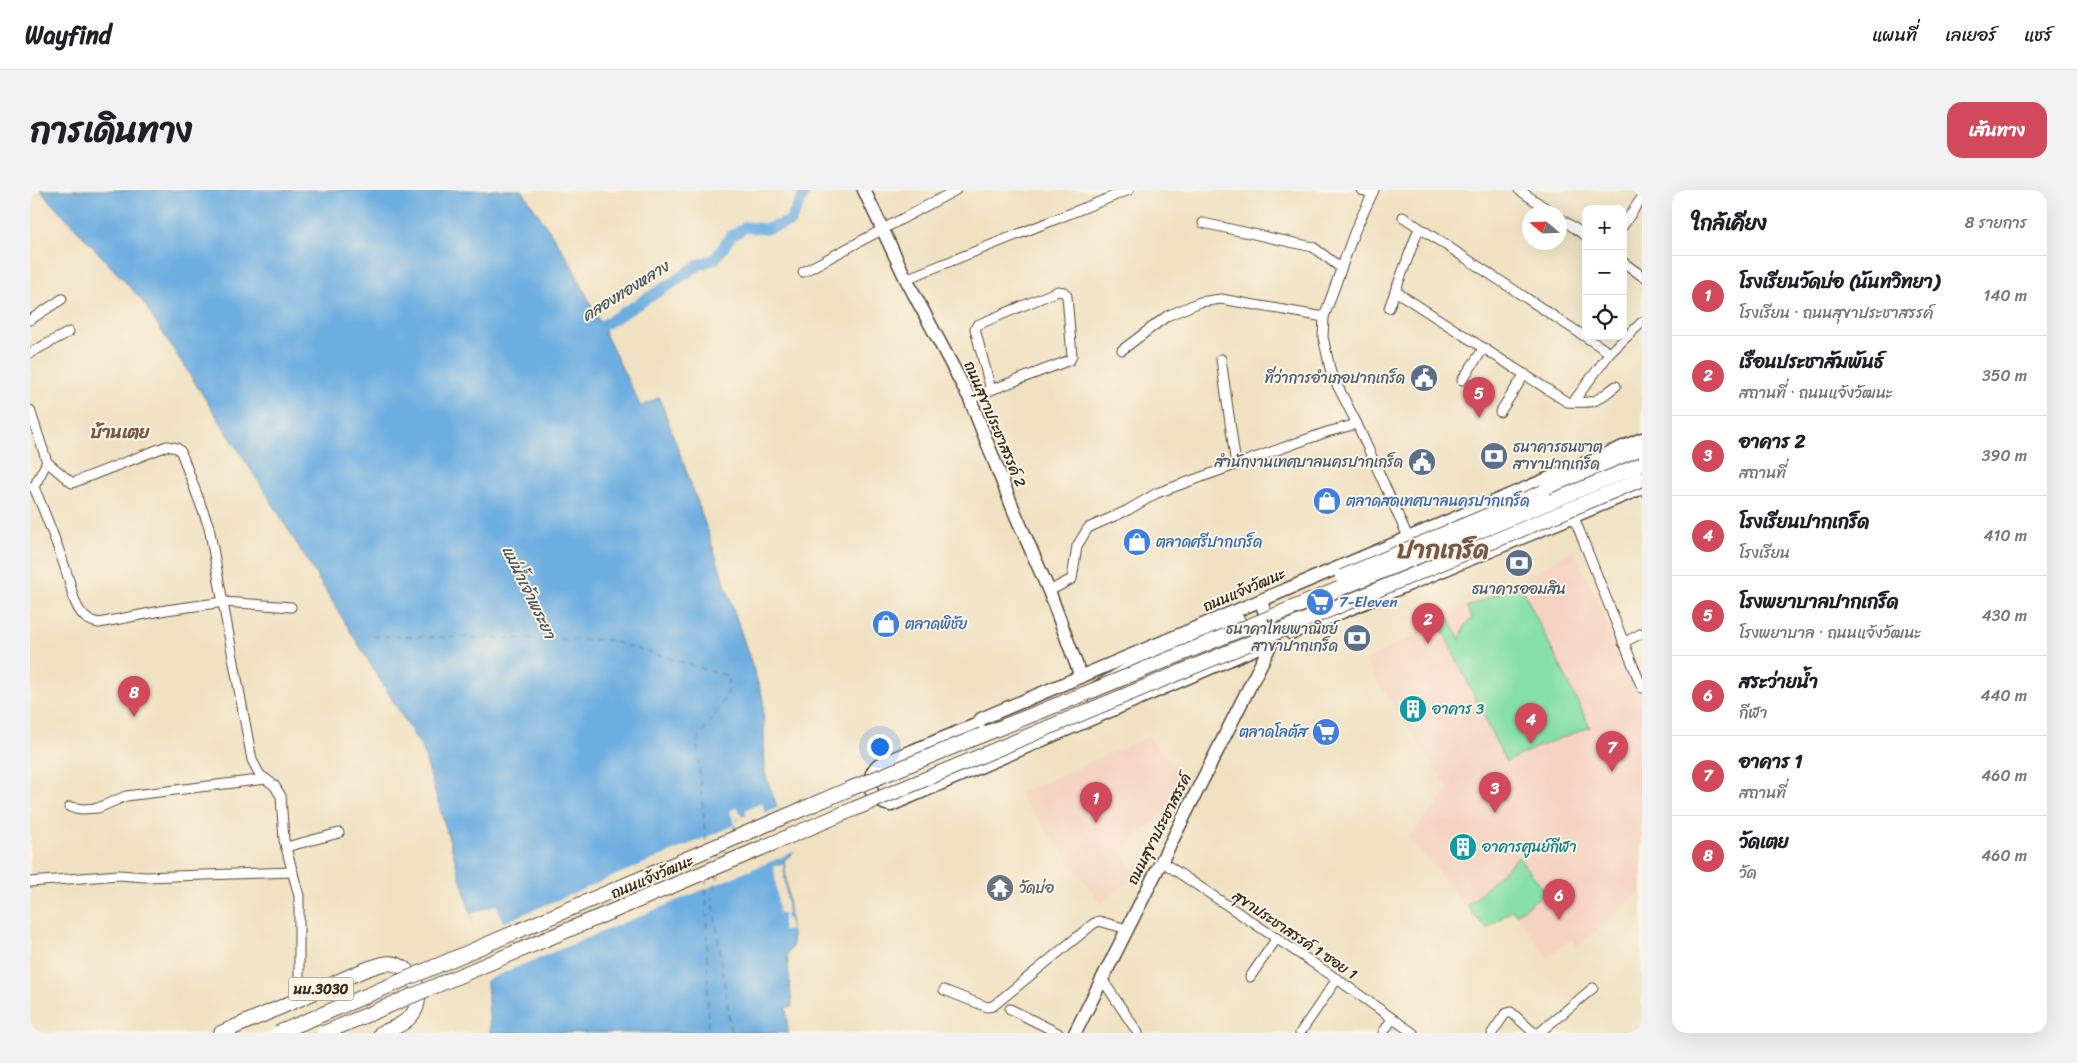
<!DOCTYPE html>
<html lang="th">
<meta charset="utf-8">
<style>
body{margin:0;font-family:Sriracha,"Playpen Sans Thai",sans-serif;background:#f2f2f2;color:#202124}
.controls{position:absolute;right:15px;top:15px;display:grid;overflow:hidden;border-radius:10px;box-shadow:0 5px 20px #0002}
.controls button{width:45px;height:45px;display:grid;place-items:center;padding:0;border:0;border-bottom:1px solid #e0e0e0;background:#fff;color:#202124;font:25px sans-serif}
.compass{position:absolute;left:1492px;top:15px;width:45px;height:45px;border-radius:50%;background:#fff;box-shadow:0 5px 20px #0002;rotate:289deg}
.you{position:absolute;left:849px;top:556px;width:18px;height:18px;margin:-12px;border:4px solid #fff;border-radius:50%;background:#1a73e8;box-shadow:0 0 0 8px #1a73e833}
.badge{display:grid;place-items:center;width:32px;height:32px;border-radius:50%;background:#d1495b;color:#fff;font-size:16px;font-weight:700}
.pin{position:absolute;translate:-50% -41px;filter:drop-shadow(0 1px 2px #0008)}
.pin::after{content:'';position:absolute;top:26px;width:18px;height:15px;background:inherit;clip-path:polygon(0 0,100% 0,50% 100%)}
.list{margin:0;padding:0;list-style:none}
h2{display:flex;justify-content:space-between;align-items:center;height:65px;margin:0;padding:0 20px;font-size:21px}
h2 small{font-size:16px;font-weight:400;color:#757577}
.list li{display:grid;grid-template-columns:32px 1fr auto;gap:15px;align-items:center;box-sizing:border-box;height:80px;padding:0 20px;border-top:1px solid #e0e0e0}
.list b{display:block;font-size:19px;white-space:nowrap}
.list p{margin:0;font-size:16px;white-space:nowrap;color:#757577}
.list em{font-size:16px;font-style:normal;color:#757577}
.icon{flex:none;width:28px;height:28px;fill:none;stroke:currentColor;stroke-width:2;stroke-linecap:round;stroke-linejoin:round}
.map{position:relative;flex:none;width:1612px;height:843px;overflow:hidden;border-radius:15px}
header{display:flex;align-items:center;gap:30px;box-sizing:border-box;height:70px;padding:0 25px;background:#fff;border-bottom:1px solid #e0e0e0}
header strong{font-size:24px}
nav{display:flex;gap:28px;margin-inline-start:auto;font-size:18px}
.intro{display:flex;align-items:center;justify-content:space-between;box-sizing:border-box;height:120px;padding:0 30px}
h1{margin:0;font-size:35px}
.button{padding:12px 22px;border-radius:15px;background:#d1495b;color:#fff;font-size:18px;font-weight:700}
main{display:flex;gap:30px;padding:0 30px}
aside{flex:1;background:#fff;border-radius:15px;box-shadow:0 5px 20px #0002}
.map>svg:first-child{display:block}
</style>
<header>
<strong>Wayfind</strong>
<nav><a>แผนที่</a><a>เลเยอร์</a><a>แชร์</a></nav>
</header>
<div class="intro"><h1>การเดินทาง</h1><a class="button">เส้นทาง</a></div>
<main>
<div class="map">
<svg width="1612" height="843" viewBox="0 0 1612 843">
<rect width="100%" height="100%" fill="#fcf5e5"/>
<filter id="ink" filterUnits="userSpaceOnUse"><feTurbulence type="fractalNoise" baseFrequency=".02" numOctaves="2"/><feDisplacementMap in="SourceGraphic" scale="10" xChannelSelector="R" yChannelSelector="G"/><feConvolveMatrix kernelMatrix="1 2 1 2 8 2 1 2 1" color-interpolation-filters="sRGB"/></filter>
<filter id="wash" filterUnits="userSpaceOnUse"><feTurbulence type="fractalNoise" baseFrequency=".0096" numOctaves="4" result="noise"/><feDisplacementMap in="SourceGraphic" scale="20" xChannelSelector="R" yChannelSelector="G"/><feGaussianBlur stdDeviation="1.12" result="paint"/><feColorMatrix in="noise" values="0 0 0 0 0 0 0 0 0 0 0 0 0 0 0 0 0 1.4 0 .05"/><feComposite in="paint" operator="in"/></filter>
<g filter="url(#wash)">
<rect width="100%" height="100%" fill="#f0e1c2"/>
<!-- built -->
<g fill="#f5d3c1">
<polygon points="1543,359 1612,509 1612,701 1548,757 1542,749 1517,767 1483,720 1456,739 1378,647 1420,600 1334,471 1411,432 1410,427 1494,389"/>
<polygon points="1118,547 1163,598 1089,661 1109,685 1071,713 989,604"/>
</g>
<!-- green -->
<g fill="#86e0a6" stroke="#608562">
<polygon points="1490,394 1560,537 1507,557 1476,572 1409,433 1419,427 1430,450 1435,435 1442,429 1437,417"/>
<polygon points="1488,667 1516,702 1486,724 1482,720 1456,739 1437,716"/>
</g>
<!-- water -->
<polygon fill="#6daee1" stroke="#546c80" points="10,0 492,0 540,72 611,217 629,207 669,316 733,508 735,584 764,662 754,670 763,755 757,764 762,817 756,817 758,843 460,843 457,793 447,745 393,560 236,303 111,109"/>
<!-- pier -->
<g fill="#f0e1c2">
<polygon points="732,613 735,623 749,617 766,661 454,791 441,724 467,715 473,733 705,635 700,621 708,617 712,627 717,625 715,620"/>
<polygon points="753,675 758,724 755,725 756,729 759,729 760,740 753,741 753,724 749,724 744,676"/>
</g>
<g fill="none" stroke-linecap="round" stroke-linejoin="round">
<!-- canal -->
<polyline stroke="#6daee1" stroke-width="11" points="559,144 639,95 670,74 685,69 701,46 716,37 736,39 760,32 776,0"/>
<!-- ferry -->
<g stroke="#4c5862" stroke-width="1" stroke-dasharray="6 5" stroke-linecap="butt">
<polyline points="343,446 578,450 698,486 698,503 667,552 676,654"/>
<polyline points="703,641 708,628"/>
<polyline points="695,667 697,659"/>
<polyline points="689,683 682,703 701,843"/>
<polyline points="676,688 678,843"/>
</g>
</g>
</g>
<g filter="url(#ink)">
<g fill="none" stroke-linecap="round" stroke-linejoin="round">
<defs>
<g id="street">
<polyline points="1331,0 1342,3"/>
<polyline points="1344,0 1324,43 1294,127 1293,147 1301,183 1327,234 1378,347"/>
<polyline points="1489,0 1522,22"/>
<polyline points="1373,27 1580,163"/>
<polyline points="1530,28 1556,46"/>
<polyline points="1173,33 1283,57 1311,78"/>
<polyline points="1593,36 1612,7"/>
<polyline points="1593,72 1612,86"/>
<polyline points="773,82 926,0"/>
<polyline points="876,89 1099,0"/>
<polygon points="1028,101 1034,102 1037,106 1042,166 1040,170 961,200 945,139 947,135"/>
<path d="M1365 101 1537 212C1567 213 1562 214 1586 196"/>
<polyline points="1359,118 1389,38"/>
<polyline points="0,130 32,109"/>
<polyline points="1092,160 1137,126 1170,112 1191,109 1294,127"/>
<polyline points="0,163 39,142"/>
<polyline points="1191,169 1206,275"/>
<polyline points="1432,190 1454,158"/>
<polyline points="940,209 961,200"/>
<polyline points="1543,212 1580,163 1612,132"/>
<polyline points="0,220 17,272 4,297"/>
<polyline points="1470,222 1495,184"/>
<polyline points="17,272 42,293 137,256 147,258 151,262 179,337 222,570 230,585 244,595 251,606 254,650 269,706 269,809"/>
<path d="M0 297H4C15 324 27 352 36 381 42 396 42 415 55 427 59 431 64 432 69 433L136 420 194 412 261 417"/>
<polyline points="1543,325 1612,498"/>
<polyline points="1019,401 1042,389 1047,356 1058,338 1098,320 1127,303 1297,242 1327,234"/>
<polyline points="1593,453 1612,443"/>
<polyline points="40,617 52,619 68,618 96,606 236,589"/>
<polyline points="256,657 309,643"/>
<polyline points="1131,671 1307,789 1383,843"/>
<polyline points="0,692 89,685 115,687 263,682"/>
<polyline points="1220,787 1247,748"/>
<polyline points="1072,789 1108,843"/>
<polyline points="914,800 957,817 963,816 1063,734 1069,731 1097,739"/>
<polyline points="980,819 1028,843"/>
<polyline points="1270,843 1307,789"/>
<polyline points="1353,843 1362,829"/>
<polyline points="1462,843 1475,824 1481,822 1503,842 1509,843 1563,798"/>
</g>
<g id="secondary">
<polyline points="834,0 876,89 940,209 984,321 1019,401 1051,487"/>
<polyline points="1261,443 1612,298"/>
<path d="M1231 456 861 615C840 612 833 590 848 575L948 534 951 529 960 525 1612 249"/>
<polyline points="1045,843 1243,450 1231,411"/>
</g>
<g id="primary">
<polyline points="1513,302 1612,261"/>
<polyline points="952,545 1064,500 1128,463 1208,431"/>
<polyline points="404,777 817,600"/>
<polyline points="410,794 824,619"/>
<path d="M191 843C225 828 259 814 292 799 312 790 332 779 353 774 380 768 399 806 381 826 373 835 362 839 351 843"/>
</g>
</defs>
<!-- street casing -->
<use href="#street" stroke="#564537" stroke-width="11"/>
<!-- secondary casing -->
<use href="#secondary" stroke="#564537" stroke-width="15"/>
<!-- primary casing -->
<use href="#primary" stroke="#564537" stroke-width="16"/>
<!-- street -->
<use href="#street" stroke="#fff" stroke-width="9"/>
<!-- secondary -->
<use href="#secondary" stroke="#fff" stroke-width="12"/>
<!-- primary -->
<use href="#primary" stroke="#fff" stroke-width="14"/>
<defs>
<g id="primary-bridge">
<polyline points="1312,387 1513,302"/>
<polyline points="1064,500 1612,274"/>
<polyline points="817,600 952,545"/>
<polyline points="824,619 1612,289"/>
<polyline points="248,843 404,777"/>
<polyline points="294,843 410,794"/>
</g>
</defs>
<!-- primary-bridge casing -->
<use href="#primary-bridge" stroke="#564537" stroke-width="16" stroke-linecap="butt"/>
<!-- primary-bridge -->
<use href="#primary-bridge" stroke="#fff" stroke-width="14"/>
</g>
</g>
<!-- icons -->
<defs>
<symbol id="civic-disc" viewBox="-11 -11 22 22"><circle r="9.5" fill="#5c6f8a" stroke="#fcf5e5"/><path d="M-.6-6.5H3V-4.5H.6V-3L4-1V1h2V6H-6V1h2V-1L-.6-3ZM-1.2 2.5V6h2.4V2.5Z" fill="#fff"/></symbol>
<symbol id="bank-disc" viewBox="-11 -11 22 22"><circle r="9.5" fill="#5c6f8a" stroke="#fcf5e5"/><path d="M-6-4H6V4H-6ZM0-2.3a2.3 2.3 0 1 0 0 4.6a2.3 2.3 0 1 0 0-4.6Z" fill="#fff"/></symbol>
<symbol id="shop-disc" viewBox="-11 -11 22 22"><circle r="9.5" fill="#3f7fe0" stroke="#fcf5e5"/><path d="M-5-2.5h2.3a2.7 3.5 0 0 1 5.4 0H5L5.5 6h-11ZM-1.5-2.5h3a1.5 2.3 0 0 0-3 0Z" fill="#fff"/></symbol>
<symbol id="supermarket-disc" viewBox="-11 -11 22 22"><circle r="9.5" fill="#3f7fe0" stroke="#fcf5e5"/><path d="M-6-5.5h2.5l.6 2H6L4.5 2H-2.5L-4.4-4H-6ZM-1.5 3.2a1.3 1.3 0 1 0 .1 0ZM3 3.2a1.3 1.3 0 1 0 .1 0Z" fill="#fff"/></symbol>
<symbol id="building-disc" viewBox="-11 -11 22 22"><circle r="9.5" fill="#0f9aa8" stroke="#fcf5e5"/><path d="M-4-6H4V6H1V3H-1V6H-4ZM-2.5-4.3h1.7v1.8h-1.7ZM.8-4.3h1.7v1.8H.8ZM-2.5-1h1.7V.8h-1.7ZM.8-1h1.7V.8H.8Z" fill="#fff"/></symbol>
<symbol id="temple-disc" viewBox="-11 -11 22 22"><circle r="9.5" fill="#6b7280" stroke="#fcf5e5"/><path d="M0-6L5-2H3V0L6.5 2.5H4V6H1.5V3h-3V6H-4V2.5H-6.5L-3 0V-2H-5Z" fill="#fff"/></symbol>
</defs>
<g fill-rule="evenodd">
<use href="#civic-disc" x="1378" y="172" width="32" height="32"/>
<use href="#bank-disc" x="1448" y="250" width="32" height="32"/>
<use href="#civic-disc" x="1376" y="256" width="32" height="32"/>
<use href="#shop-disc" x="1281" y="295" width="32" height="32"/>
<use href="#shop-disc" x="1091" y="336" width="32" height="32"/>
<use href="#bank-disc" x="1473" y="357" width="32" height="32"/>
<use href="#supermarket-disc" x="1274" y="396" width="32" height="32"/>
<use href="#shop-disc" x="840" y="418" width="32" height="32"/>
<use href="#bank-disc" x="1311" y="432" width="32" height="32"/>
<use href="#building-disc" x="1367" y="503" width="32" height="32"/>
<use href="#supermarket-disc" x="1280" y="526" width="32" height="32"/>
<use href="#building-disc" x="1417" y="641" width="32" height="32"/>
<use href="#temple-disc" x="954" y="682" width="32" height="32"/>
</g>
<g text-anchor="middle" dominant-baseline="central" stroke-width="4" stroke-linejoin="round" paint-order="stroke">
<!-- shield labels -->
<rect fill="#fcf5e5" stroke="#75675a" stroke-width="1" x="258.5" y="787.5" width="65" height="23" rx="4"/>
<g font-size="14" font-weight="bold" fill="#3b2a1e">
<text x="291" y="799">นบ.3030</text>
</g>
<!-- service labels -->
<g font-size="15" fill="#4e5e75" stroke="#fcf5e5" text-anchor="end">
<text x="1375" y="188">ที่ว่าการอำเภอปากเกร็ด</text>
<text x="1483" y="257" text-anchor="start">ธนาคารธนชาต<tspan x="1483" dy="17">สาขาปากเกร็ด</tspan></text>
<text x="1373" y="272">สำนักงานเทศบาลนครปากเกร็ด</text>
<text x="1489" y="399" text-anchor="middle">ธนาคารออมสิน</text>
<text x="1308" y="439">ธนาคาไทยพาณิชย์<tspan x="1308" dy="17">สาขาปากเกร็ด</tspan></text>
</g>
<!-- street labels -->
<g font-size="15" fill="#3b2a1e" stroke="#fcf5e5">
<text transform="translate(965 234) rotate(67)">ถนนสุขาประชาสรรค์ 2</text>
<text transform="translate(1214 400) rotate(-23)">ถนนแจ้งวัฒนะ</text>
<text transform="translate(1129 639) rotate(-63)">ถนนสุขาประชาสรรค์</text>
<text transform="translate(622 687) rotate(-23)">ถนนแจ้งวัฒนะ</text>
<text transform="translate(1265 745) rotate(34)">สุขาประชาสรรค์ 1 ซอย 1</text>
</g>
<!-- shop labels -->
<g font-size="15" fill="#366cbe" stroke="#fcf5e5" text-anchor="start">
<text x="1316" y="311">ตลาดสดเทศบาลนครปากเกร็ด</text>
<text x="1126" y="352">ตลาดศรีปากเกร็ด</text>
<text x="1309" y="412">7-Eleven</text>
<text x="875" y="434">ตลาดพิชัย</text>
<text x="1277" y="542" text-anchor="end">ตลาดโลตัส</text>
</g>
<!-- culture labels -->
<g font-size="15" fill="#0d838f" stroke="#fcf5e5" text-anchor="start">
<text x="1402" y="519">อาคาร 3</text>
<text x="1452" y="657">อาคารศูนย์กีฬา</text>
</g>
<!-- worship labels -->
<g font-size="15" fill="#5b616d" stroke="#fcf5e5" text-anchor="start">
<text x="989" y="698">วัดบ่อ</text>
</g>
<!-- water labels -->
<g font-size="16" font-style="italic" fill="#4c5862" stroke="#fcf5e5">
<text transform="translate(595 101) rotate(-32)">คลองทองหลาง</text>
<text transform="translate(499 402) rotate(64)">แม่น้ำเจ้าพระยา</text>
</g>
<!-- quarter labels -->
<g font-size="18" font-weight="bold" fill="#76594a" stroke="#fcf5e5">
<text x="90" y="242">บ้านเตย</text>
</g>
<!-- town labels -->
<g font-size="25" font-weight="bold" fill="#76594a" stroke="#fcf5e5">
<text x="1413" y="359">ปากเกร็ด</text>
</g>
</g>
</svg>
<div class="controls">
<button>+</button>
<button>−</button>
<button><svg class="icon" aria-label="locate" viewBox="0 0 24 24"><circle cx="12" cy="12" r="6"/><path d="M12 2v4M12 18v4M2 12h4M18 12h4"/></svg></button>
</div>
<svg class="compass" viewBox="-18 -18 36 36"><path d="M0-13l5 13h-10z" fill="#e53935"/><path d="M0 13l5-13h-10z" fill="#757577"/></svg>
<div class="you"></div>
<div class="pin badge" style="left:1066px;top:633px">1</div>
<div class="pin badge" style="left:1398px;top:454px">2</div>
<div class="pin badge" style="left:1465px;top:623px">3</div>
<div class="pin badge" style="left:1501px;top:554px">4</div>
<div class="pin badge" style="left:1449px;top:228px">5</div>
<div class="pin badge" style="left:1529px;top:730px">6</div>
<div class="pin badge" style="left:1582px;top:582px">7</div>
<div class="pin badge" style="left:104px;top:527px">8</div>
</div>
<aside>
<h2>ใกล้เคียง<small>8 รายการ</small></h2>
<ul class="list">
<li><span class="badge">1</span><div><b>โรงเรียนวัดบ่อ (นันทวิทยา)</b><p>โรงเรียน · ถนนสุขาประชาสรรค์</p></div><em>140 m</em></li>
<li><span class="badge">2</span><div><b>เรือนประชาสัมพันธ์</b><p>สถานที่ · ถนนแจ้งวัฒนะ</p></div><em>350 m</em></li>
<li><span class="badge">3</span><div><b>อาคาร 2</b><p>สถานที่</p></div><em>390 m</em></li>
<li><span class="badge">4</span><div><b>โรงเรียนปากเกร็ด</b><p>โรงเรียน</p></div><em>410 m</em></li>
<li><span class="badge">5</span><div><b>โรงพยาบาลปากเกร็ด</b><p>โรงพยาบาล · ถนนแจ้งวัฒนะ</p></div><em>430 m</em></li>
<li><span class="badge">6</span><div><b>สระว่ายน้ำ</b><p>กีฬา</p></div><em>440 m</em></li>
<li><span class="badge">7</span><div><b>อาคาร 1</b><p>สถานที่</p></div><em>460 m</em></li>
<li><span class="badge">8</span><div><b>วัดเตย</b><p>วัด</p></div><em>460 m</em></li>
</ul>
</aside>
</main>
